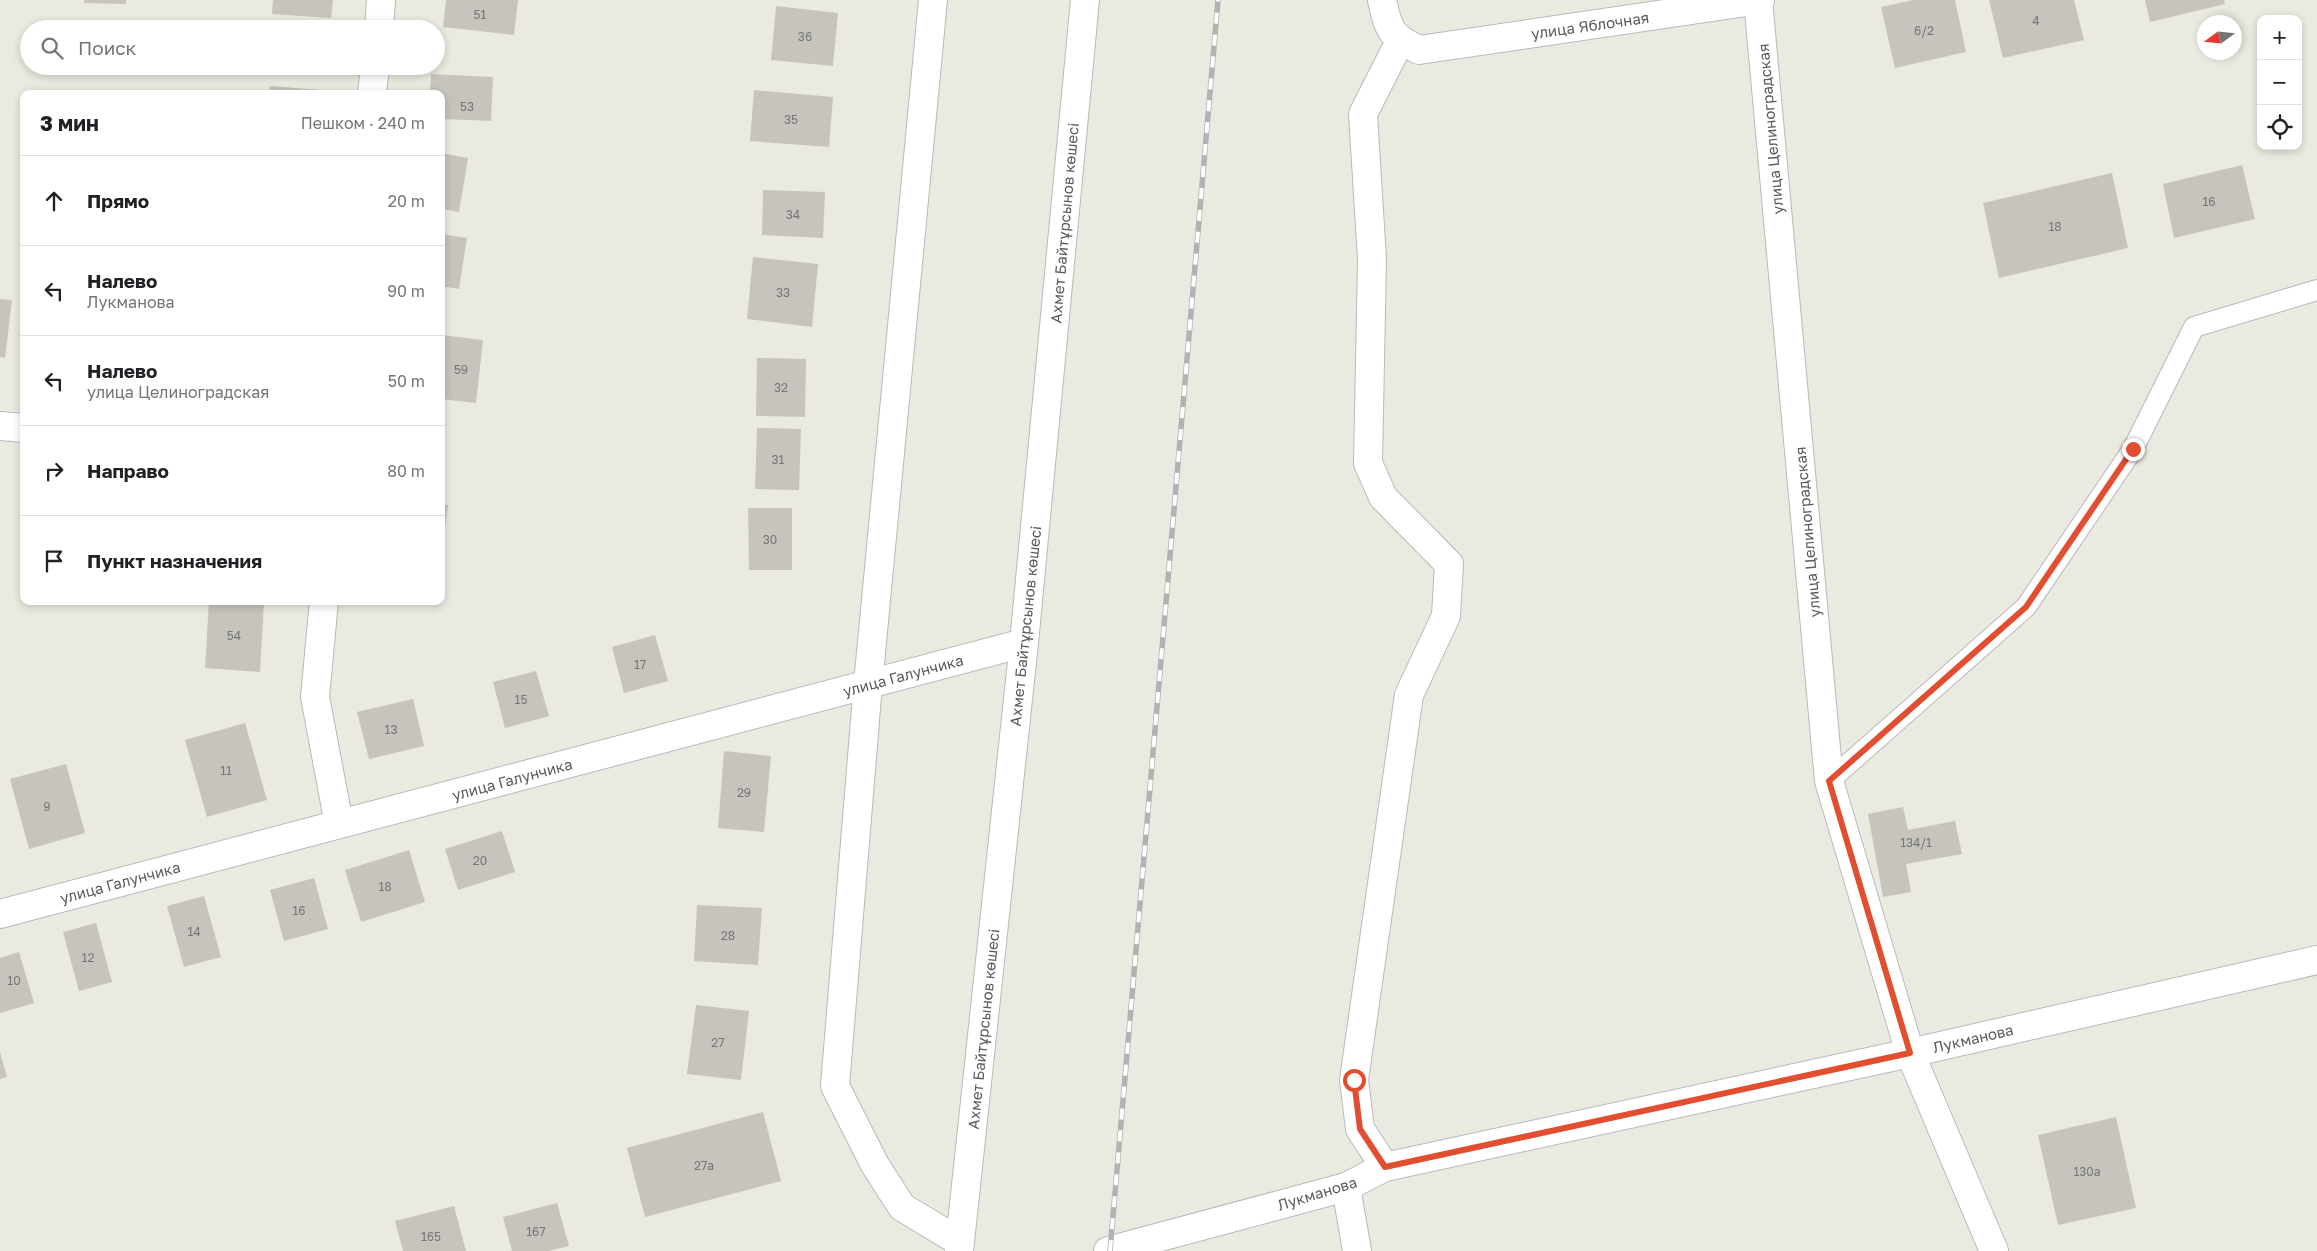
<!DOCTYPE html>
<html lang="ru">
<meta charset="utf-8">
<style>
body{margin:0;font-family:"Golos Text",sans-serif;background:#f2f2f2;color:#202124}
.controls{position:absolute;right:15px;top:15px;display:grid;overflow:hidden;border-radius:10px;box-shadow:0 2px 8px #0003}
.controls button{width:45px;height:45px;display:grid;place-items:center;padding:0;border:0;border-bottom:1px solid #e0e0e0;background:#fff;color:#202124;font:25px sans-serif}
.compass{position:absolute;left:2197px;top:15px;width:45px;height:45px;border-radius:50%;background:#fff;box-shadow:0 2px 8px #0003;rotate:255deg}
.stop{position:absolute;width:15px;height:15px;margin:-11px;border:4px solid #e14e30;border-radius:50%;background:#fff}
.stop.end{background:#e14e30;border-color:#fff;box-shadow:0 1px 5px #0008}
.list{margin:0;padding:0;list-style:none}
h2{display:flex;justify-content:space-between;align-items:center;height:65px;margin:0;padding:0 20px;font-size:21px}
h2 small{font-size:16px;font-weight:400;color:#757577}
.list li{display:grid;grid-template-columns:32px 1fr auto;gap:15px;align-items:center;box-sizing:border-box;height:90px;padding:0 20px;border-top:1px solid #e0e0e0}
.list b{display:block;font-size:19px;white-space:nowrap}
.list p{margin:0;font-size:16px;white-space:nowrap;color:#757577}
.list em{font-size:16px;font-style:normal;color:#757577}
.icon{flex:none;width:28px;height:28px;fill:none;stroke:currentColor;stroke-width:2;stroke-linecap:round;stroke-linejoin:round}
.map{position:relative;flex:none;width:2317px;height:1251px;overflow:hidden}
.search{position:absolute;background:#fff;box-shadow:0 2px 8px #0003;left:20px;top:20px;width:425px;height:55px;display:flex;align-items:center;gap:12px;box-sizing:border-box;padding:0 18px;border-radius:28px;color:#757577;font-size:19px}
.panel{position:absolute;background:#fff;box-shadow:0 2px 8px #0003;left:20px;top:90px;width:425px;height:515px;border-radius:10px}
.map>svg:first-child{display:block}
</style>
<div class="map">
<svg width="2317" height="1251" viewBox="0 0 2317 1251">
<rect width="100%" height="100%" fill="#ebeae0"/>
<!-- building -->
<g fill="#c6c4bd">
<polygon points="84,0 126,0 126,4 84,3"/>
<polygon points="273,0 333,0 331,18 272,14"/>
<polygon points="446,0 518,0 514,35 443,27"/>
<polygon points="1913,0 1955,0 1966,52 1895,68 1881,7"/>
<polygon points="1989,0 2074,0 2084,40 2003,58"/>
<polygon points="2145,0 2224,0 2225,4 2150,22"/>
<polygon points="776,6 838,13 833,66 771,60"/>
<polygon points="431,74 493,77 491,121 441,119 441,94 430,94"/>
<polygon points="270,86 322,90 321,94 269,94"/>
<polygon points="754,90 833,97 829,147 750,141"/>
<polygon points="441,153 468,158 459,212 441,209"/>
<polygon points="2242,165 2255,219 2174,238 2163,184"/>
<polygon points="2112,173 2128,248 1999,278 1983,203"/>
<polygon points="763,190 825,192 823,238 762,235"/>
<polygon points="441,234 467,238 459,289 441,286"/>
<polygon points="753,257 818,264 812,327 747,319"/>
<polygon points="0,299 12,300 5,358 0,357"/>
<polygon points="441,335 483,340 476,403 441,399"/>
<polygon points="757,358 806,359 805,417 756,416"/>
<polygon points="757,428 801,429 799,490 755,489"/>
<polygon points="441,504 448,505 442,548 441,548"/>
<polygon points="748,508 792,508 792,570 749,570"/>
<polygon points="209,601 264,601 260,672 205,668"/>
<polygon points="655,635 668,681 624,693 612,647"/>
<polygon points="536,671 549,716 505,728 493,682"/>
<polygon points="413,699 424,746 369,759 357,712"/>
<polygon points="245,723 267,800 207,817 185,740"/>
<polygon points="724,751 771,756 764,832 718,828"/>
<polygon points="66,764 85,833 29,849 10,779"/>
<polygon points="1903,807 1908,830 1955,821 1962,854 1906,864 1911,892 1883,897 1868,814"/>
<polygon points="502,831 515,872 458,890 445,849"/>
<polygon points="409,850 425,902 361,922 345,870"/>
<polygon points="314,878 328,929 284,941 270,890"/>
<polygon points="204,896 221,957 184,967 167,906"/>
<polygon points="697,905 762,908 758,965 694,961"/>
<polygon points="96,923 112,982 79,991 63,932"/>
<polygon points="19,952 34,1003 0,1013 0,958"/>
<polygon points="696,1005 749,1011 741,1080 687,1074"/>
<polygon points="0,1052 7,1077 0,1079"/>
<polygon points="763,1112 781,1181 645,1217 627,1148"/>
<polygon points="2116,1117 2136,1208 2058,1225 2038,1135"/>
<polygon points="557,1203 569,1246 548,1251 512,1251 503,1217"/>
<polygon points="454,1206 466,1251 403,1251 395,1221"/>
</g>
<g fill="none" stroke-linecap="round" stroke-linejoin="round">
<defs>
<polyline id="service" points="1829,781 2026,607 2133,449 2194,327 2317,290"/>
<g id="minor">
<polyline points="933,0 868,684 835,1086 875,1165 902,1207 960,1242"/>
<path d="M1382 0C1388 29 1391 37 1419 50L1760 0"/>
<polyline points="1758,0 1829,781 1910,1053 1994,1251"/>
<polyline points="379,29 381,0"/>
<polyline points="372,94 375,66"/>
<polyline points="0,426 24,428"/>
<polyline points="324,601 315,697 339,824"/>
<polyline points="0,914 1024,643"/>
<polyline points="1385,1167 1360,1129 1354,1080 1409,695 1446,616 1449,564 1383,497 1368,463 1372,259 1363,114 1400,41"/>
<polyline points="959,1251 1024,643 1085,0"/>
</g>
<g id="tertiary">
<polyline points="1346,1187 1357,1251"/>
<polyline points="1108,1251 1346,1187 1385,1167 1910,1053 2317,960"/>
</g>
</defs>
<!-- service casing -->
<use href="#service" stroke="#b8b9be" stroke-width="22"/>
<!-- minor casing -->
<use href="#minor" stroke="#b8b9be" stroke-width="30"/>
<!-- tertiary casing -->
<use href="#tertiary" stroke="#b8b9be" stroke-width="30"/>
<!-- service -->
<use href="#service" stroke="#fff" stroke-width="20"/>
<!-- minor -->
<use href="#minor" stroke="#fff" stroke-width="28"/>
<!-- tertiary -->
<use href="#tertiary" stroke="#fff" stroke-width="28"/>
<defs>
<polyline id="rail" points="1110,1251 1218,0"/>
</defs>
<!-- rail casing -->
<use href="#rail" stroke="#b1b2b2" stroke-width="5.5"/>
<!-- rail -->
<use href="#rail" stroke="#fff" stroke-width="4" stroke-dasharray="11" stroke-linecap="butt"/>
</g>
<g fill="none" stroke-linecap="round" stroke-linejoin="round">
<!-- route -->
<polyline stroke="#e14e30" stroke-width="6" points="1354,1080 1360,1129 1385,1167 1910,1053 1829,781 2026,607 2133,449"/>
</g>
<g text-anchor="middle" dominant-baseline="central" stroke-width="4" stroke-linejoin="round" paint-order="stroke">
<!-- number labels -->
<g font-size="12" fill="#747577">
<text x="480" y="14">51</text>
<text x="2036" y="20">4</text>
<text x="1924" y="30">6/2</text>
<text x="805" y="36">36</text>
<text x="467" y="106">53</text>
<text x="791" y="119">35</text>
<text x="2209" y="201">16</text>
<text x="793" y="214">34</text>
<text x="2055" y="226">18</text>
<text x="783" y="292">33</text>
<text x="461" y="369">59</text>
<text x="781" y="387">32</text>
<text x="778" y="459">31</text>
<text x="770" y="539">30</text>
<text x="234" y="635">54</text>
<text x="640" y="664">17</text>
<text x="521" y="699">15</text>
<text x="391" y="729">13</text>
<text x="226" y="770">11</text>
<text x="744" y="792">29</text>
<text x="47" y="806">9</text>
<text x="1916" y="842">134/1</text>
<text x="480" y="860">20</text>
<text x="385" y="886">18</text>
<text x="299" y="910">16</text>
<text x="194" y="931">14</text>
<text x="728" y="935">28</text>
<text x="88" y="957">12</text>
<text x="14" y="980">10</text>
<text x="718" y="1042">27</text>
<text x="704" y="1165">27а</text>
<text x="2087" y="1171">130а</text>
<text x="536" y="1231">167</text>
<text x="431" y="1236">165</text>
</g>
<!-- street labels -->
<g font-size="15" fill="#595b60" stroke="#fff">
<text transform="translate(1590 25) rotate(-8)">улица Яблочная</text>
<text transform="translate(1770 129) rotate(-95)">улица Целиноградская</text>
<text transform="translate(1064 223) rotate(-85)">Ахмет Байтұрсынов көшесі</text>
<text transform="translate(1807 532) rotate(-95)">улица Целиноградская</text>
<text transform="translate(1025 626) rotate(-84)">Ахмет Байтұрсынов көшесі</text>
<text transform="translate(903 675) rotate(-15)">улица Галунчика</text>
<text transform="translate(512 779) rotate(-15)">улица Галунчика</text>
<text transform="translate(120 882) rotate(-15)">улица Галунчика</text>
<text transform="translate(983 1029) rotate(-84)">Ахмет Байтұрсынов көшесі</text>
<text transform="translate(1973 1038) rotate(-13)">Лукманова</text>
<text transform="translate(1317 1193) rotate(-17)">Лукманова</text>
</g>
</g>
</svg>
<div class="controls">
<button>+</button>
<button>−</button>
<button><svg class="icon" aria-label="locate" viewBox="0 0 24 24"><circle cx="12" cy="12" r="6"/><path d="M12 2v4M12 18v4M2 12h4M18 12h4"/></svg></button>
</div>
<svg class="compass" viewBox="-18 -18 36 36"><path d="M0-13l5 13h-10z" fill="#e53935"/><path d="M0 13l5-13h-10z" fill="#757577"/></svg>
<div class="stop" style="left:1354px;top:1080px"></div>
<div class="stop end" style="left:2133px;top:449px"></div>
<div class="search"><svg class="icon" aria-label="search" viewBox="0 0 24 24"><circle cx="10" cy="10" r="6"/><path d="M15 15l6 6"/></svg>Поиск</div>
<section class="panel">
<h2>3 мин<small>Пешком · 240 m</small></h2>
<ul class="list">
<li><svg class="icon" aria-label="ahead" viewBox="0 0 24 24"><path d="M12 20V5M6 11l6-6 6 6"/></svg><div><b>Прямо</b></div><em>20 m</em></li>
<li><svg class="icon" aria-label="left" viewBox="0 0 24 24"><path d="M17 20v-9H6M10 6l-5 5 5 5"/></svg><div><b>Налево</b><p>Лукманова</p></div><em>90 m</em></li>
<li><svg class="icon" aria-label="left" viewBox="0 0 24 24"><path d="M17 20v-9H6M10 6l-5 5 5 5"/></svg><div><b>Налево</b><p>улица Целиноградская</p></div><em>50 m</em></li>
<li><svg class="icon" aria-label="right" viewBox="0 0 24 24"><path d="M7 20v-9h11M14 6l5 5-5 5"/></svg><div><b>Направо</b></div><em>80 m</em></li>
<li><svg class="icon" aria-label="arrive" viewBox="0 0 24 24"><path d="M6 21V4h12l-3 4 3 4H6"/></svg><div><b>Пункт назначения</b></div></li>
</ul>
</section>
</div>
